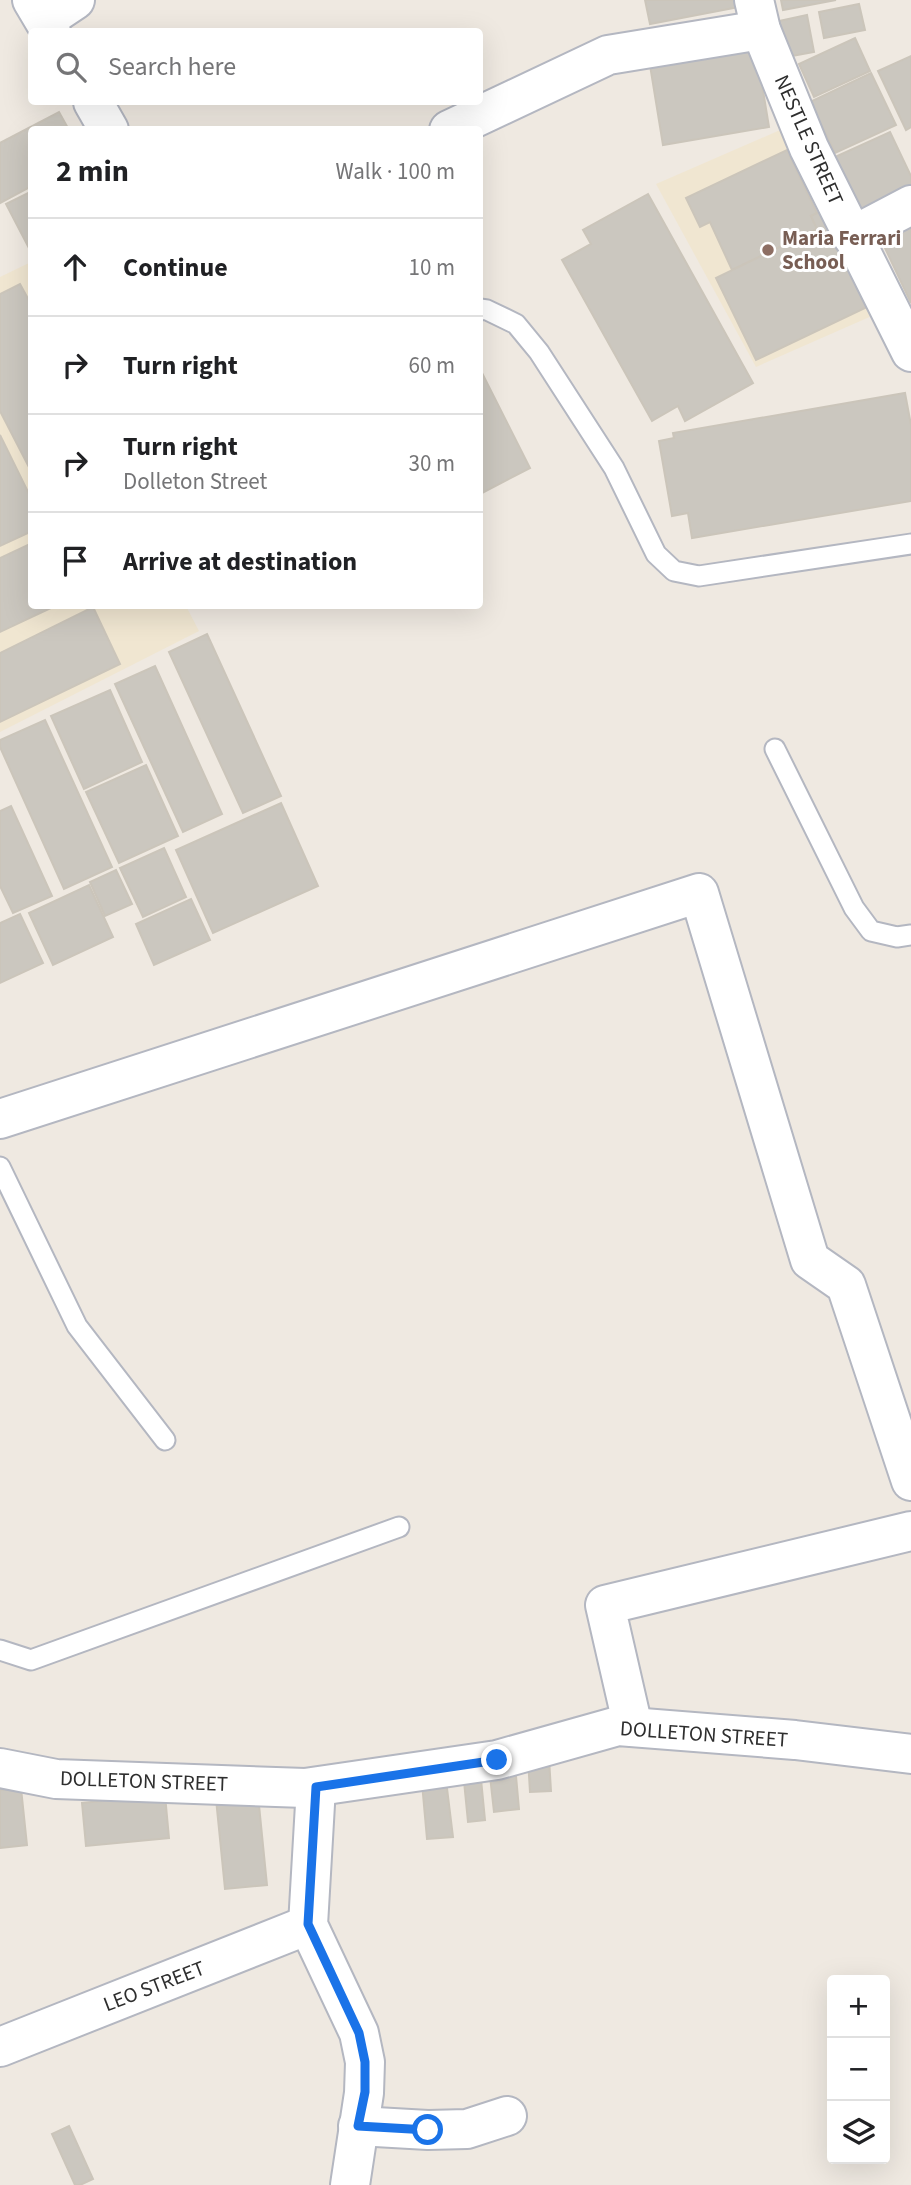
<!DOCTYPE html>
<meta charset="utf-8">
<style>
body{margin:0;font-family:"Source Sans 3",sans-serif;background:#f6f6f6;color:#202124}
.controls{position:absolute;right:21px;bottom:21px;display:grid;overflow:hidden;border-radius:7px;box-shadow:0 7px 28px #0002}
.controls button{width:63px;height:63px;display:grid;place-items:center;padding:0;border:0;border-bottom:2px solid #e0e0e0;background:#fff;color:#202124;font:35px sans-serif}
.stop{position:absolute;width:21px;height:21px;margin:-16px;border:5px solid #1a73e8;border-radius:50%;background:#fff}
.stop.end{background:#1a73e8;border-color:#fff;box-shadow:0 2px 7px #0008}
.list{margin:0;padding:0;list-style:none}
h2{display:flex;justify-content:space-between;align-items:center;height:91px;margin:0;padding:0 28px;font-size:30px}
h2 small{font-size:23px;font-weight:400;color:#757577}
.list li{display:grid;grid-template-columns:46px 1fr auto;gap:21px;align-items:center;box-sizing:border-box;height:98px;padding:0 28px;border-top:2px solid #e0e0e0}
.list b{display:block;font-size:26px;white-space:nowrap}
.list p{margin:0;font-size:23px;white-space:nowrap;color:#757577}
.list em{font-size:23px;font-style:normal;color:#757577}
.icon{flex:none;width:38px;height:38px;fill:none;stroke:currentColor;stroke-width:2;stroke-linecap:round;stroke-linejoin:round}
.map{position:relative;flex:none;width:911px;height:2185px;overflow:hidden}
.search{position:absolute;background:#fff;box-shadow:0 7px 28px #0002;left:28px;top:28px;width:455px;height:77px;display:flex;align-items:center;gap:18px;box-sizing:border-box;padding:0 24px;border-radius:7px;color:#757577;font-size:26px}
.panel{position:absolute;background:#fff;box-shadow:0 7px 28px #0002;left:28px;top:126px;width:455px;height:483px;border-radius:7px}
.map>svg:first-child{display:block}
</style>
<div class="map">
<svg width="911" height="2185" viewBox="0 0 911 2185">
<rect width="100%" height="100%" fill="#efe9e1"/>
<!-- education -->
<g fill="#f0e6d1">
<polygon points="787,127 874,315 756,367 656,184"/>
<polygon points="31,262 32,606 186,606 199,631 0,732 0,277"/>
</g>
<!-- building -->
<g fill="#cbc7bf" stroke="#cbc5ba" stroke-width="2">
<polygon points="645,0 737,0 739,7 650,24"/>
<polygon points="781,0 836,0 783,10"/>
<polygon points="859,4 865,30 824,38 819,12"/>
<polygon points="807,15 814,52 786,57 779,21"/>
<polygon points="855,38 870,71 814,97 799,64"/>
<polygon points="755,42 769,127 663,145 649,59"/>
<polygon points="911,56 911,127 906,130 878,71"/>
<polygon points="871,73 896,125 835,153 810,102"/>
<polygon points="59,112 69,130 32,130 32,186 0,203 0,143"/>
<polygon points="890,132 911,176 911,186 860,210 835,157"/>
<polygon points="787,150 817,213 811,216 817,229 732,270 710,222 700,227 686,198"/>
<polygon points="32,191 32,252 31,252 6,204"/>
<polygon points="648,194 753,383 685,421 678,406 652,421 562,260 591,244 583,230"/>
<polygon points="821,211 867,307 756,360 716,278 817,229 811,216"/>
<polygon points="911,213 911,303 876,229"/>
<polygon points="20,284 32,306 32,473 0,411 0,294"/>
<polygon points="480,369 530,468 480,494"/>
<polygon points="905,393 911,425 911,501 692,538 688,513 672,516 659,441 674,438 673,433"/>
<polygon points="0,435 32,500 32,531 0,546"/>
<polygon points="32,543 32,606 55,606 0,632 0,558"/>
<polygon points="93,607 120,664 0,722 0,653"/>
<polygon points="207,634 281,796 243,813 169,652"/>
<polygon points="155,666 222,814 183,832 115,684"/>
<polygon points="110,690 142,762 84,789 51,716"/>
<polygon points="45,720 112,867 64,889 0,747 0,740"/>
<polygon points="146,765 178,836 119,863 86,792"/>
<polygon points="281,803 318,886 213,933 176,850"/>
<polygon points="11,806 52,896 13,913 0,886 0,811"/>
<polygon points="164,848 186,897 143,917 120,868"/>
<polygon points="116,870 132,904 105,916 90,882"/>
<polygon points="89,885 113,937 53,965 29,913"/>
<polygon points="191,899 210,940 154,965 136,924"/>
<polygon points="20,914 43,963 0,983 0,923"/>
<polygon points="549,1758 551,1791 530,1792 528,1759"/>
<polygon points="515,1765 519,1809 494,1812 489,1767"/>
<polygon points="480,1769 485,1820 468,1822 463,1771"/>
<polygon points="446,1780 453,1837 427,1839 422,1783"/>
<polygon points="21,1788 27,1845 0,1848 0,1790"/>
<polygon points="165,1795 169,1838 86,1846 82,1803"/>
<polygon points="258,1795 267,1885 225,1889 216,1799"/>
<polygon points="69,2126 93,2179 80,2185 75,2185 52,2134"/>
</g>
<g fill="none" stroke-linecap="round" stroke-linejoin="round">
<defs>
<g id="service">
<polyline points="480,309 487,310 516,324 539,352 614,468 656,554 674,571 699,576 911,544"/>
<polyline points="775,749 854,908 871,931 897,937 911,935"/>
<polyline points="0,1167 77,1326 165,1440"/>
<polyline points="0,1650 31,1660 399,1527"/>
</g>
<g id="minor">
<polyline points="32,0 51,32"/>
<polyline points="754,0 761,30 809,148 911,352"/>
<polyline points="45,20 75,0"/>
<polyline points="93,102 109,130"/>
<polyline points="449,130 608,55 761,30"/>
<polyline points="852,236 911,205"/>
<polyline points="0,1119 699,893 810,1260 846,1285 911,1481"/>
<polyline points="633,1727 605,1605 911,1531"/>
<polyline points="0,1768 56,1779 305,1788 497,1760 618,1726 795,1740 911,1754"/>
<polyline points="316,1787 308,1925 359,2033 365,2062 364,2093 350,2185"/>
<polyline points="0,2047 308,1925"/>
<polyline points="358,2126 428,2130 467,2129 507,2116"/>
</g>
</defs>
<!-- service casing -->
<use href="#service" stroke="#b4b7c1" stroke-width="23"/>
<!-- minor casing -->
<use href="#minor" stroke="#b4b7c1" stroke-width="42"/>
<!-- service -->
<use href="#service" stroke="#fff" stroke-width="19"/>
<!-- minor -->
<use href="#minor" stroke="#fff" stroke-width="38"/>
</g>
<g fill="none" stroke-linecap="round" stroke-linejoin="round">
<!-- route -->
<polyline stroke="#1a73e8" stroke-width="9" points="428,2130 358,2126 365,2092 365,2062 359,2033 308,1924 316,1787 497,1760"/>
</g>
<!-- markers -->
<circle fill="#8d6e63" stroke="#fff" stroke-width="2.5" cx="768" cy="250" r="7"/>
<g text-anchor="middle" dominant-baseline="central" stroke-width="6" stroke-linejoin="round" paint-order="stroke">
<!-- street labels -->
<g font-size="21" fill="#2e2e2e" stroke="#fff">
<text transform="translate(809 140) rotate(66)">NESTLE STREET</text>
<text transform="translate(704 1734) rotate(4)">DOLLETON STREET</text>
<text transform="translate(144 1781) rotate(2)">DOLLETON STREET</text>
<text transform="translate(154 1986) rotate(-21)">LEO STREET</text>
</g>
<!-- education labels -->
<g font-size="21" font-weight="bold" fill="#785e54" stroke="#fff" text-anchor="start">
<text x="782" y="238">Maria Ferrari<tspan x="782" dy="24">School</tspan></text>
</g>
</g>
</svg>
<div class="controls">
<button>+</button>
<button>−</button>
<button><svg class="icon" aria-label="layers" viewBox="0 0 24 24"><path d="M12 4l9 5-9 5-9-5zM3 14l9 5 9-5"/></svg></button>
</div>
<div class="stop" style="left:428px;top:2130px"></div>
<div class="stop end" style="left:497px;top:1760px"></div>
<div class="search"><svg class="icon" aria-label="search" viewBox="0 0 24 24"><circle cx="10" cy="10" r="6"/><path d="M15 15l6 6"/></svg>Search here</div>
<section class="panel">
<h2>2 min<small>Walk · 100 m</small></h2>
<ul class="list">
<li><svg class="icon" aria-label="ahead" viewBox="0 0 24 24"><path d="M12 20V5M6 11l6-6 6 6"/></svg><div><b>Continue</b></div><em>10 m</em></li>
<li><svg class="icon" aria-label="right" viewBox="0 0 24 24"><path d="M7 20v-9h11M14 6l5 5-5 5"/></svg><div><b>Turn right</b></div><em>60 m</em></li>
<li><svg class="icon" aria-label="right" viewBox="0 0 24 24"><path d="M7 20v-9h11M14 6l5 5-5 5"/></svg><div><b>Turn right</b><p>Dolleton Street</p></div><em>30 m</em></li>
<li><svg class="icon" aria-label="arrive" viewBox="0 0 24 24"><path d="M6 21V4h12l-3 4 3 4H6"/></svg><div><b>Arrive at destination</b></div></li>
</ul>
</section>
</div>
